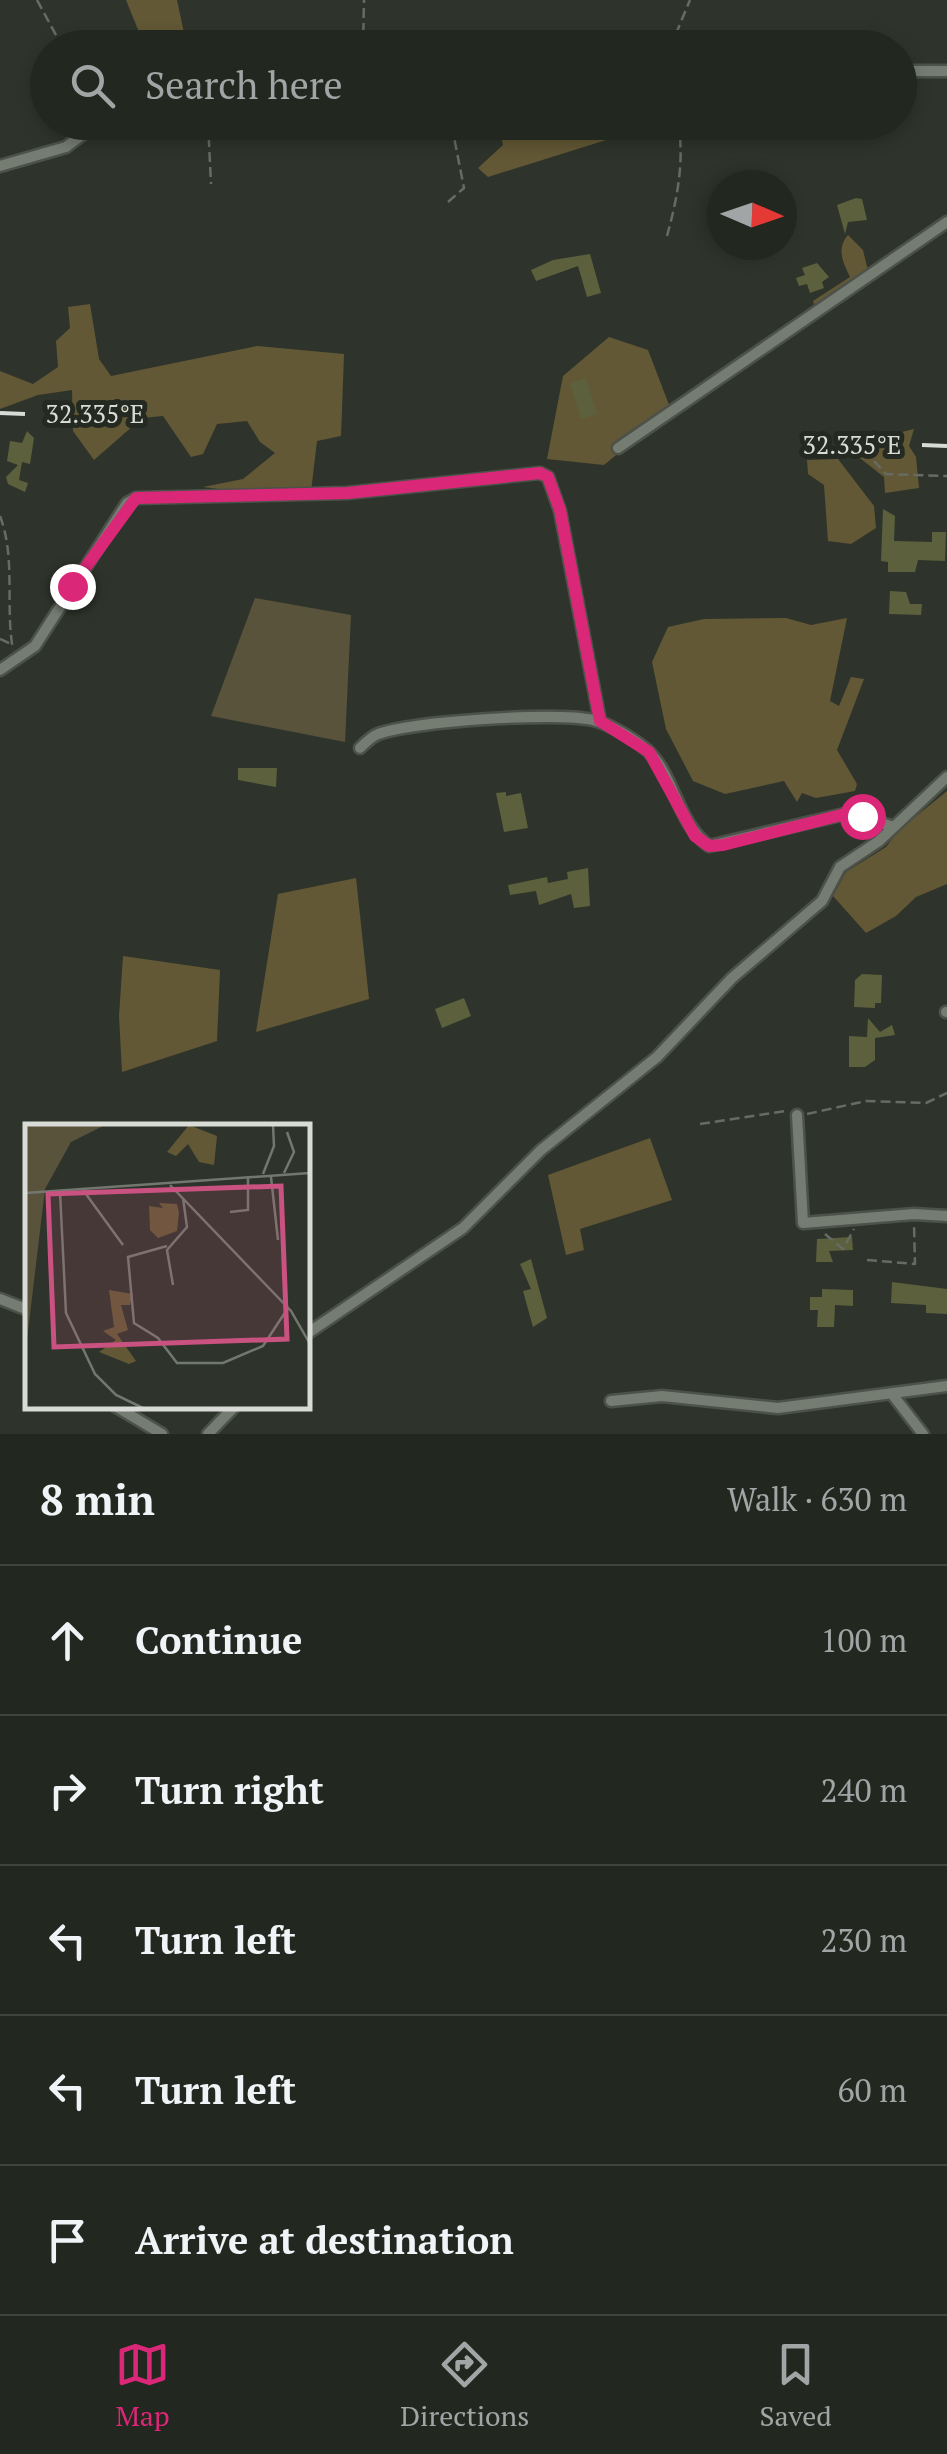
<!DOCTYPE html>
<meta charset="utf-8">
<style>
body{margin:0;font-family:"PT Serif",serif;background:#2a2f29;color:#f1f3f6}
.compass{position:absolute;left:707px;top:170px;width:90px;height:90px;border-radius:50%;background:#222720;box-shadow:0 5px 15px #0003;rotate:92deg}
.stop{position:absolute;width:30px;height:30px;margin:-22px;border:8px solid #db2777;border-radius:50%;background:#fff}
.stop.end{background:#db2777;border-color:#fff;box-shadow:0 2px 10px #0008}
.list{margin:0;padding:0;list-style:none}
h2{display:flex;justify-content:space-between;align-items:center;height:130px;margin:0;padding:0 40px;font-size:42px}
h2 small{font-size:32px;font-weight:400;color:#a2a5a5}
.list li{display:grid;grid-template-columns:65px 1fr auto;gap:30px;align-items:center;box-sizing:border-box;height:150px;padding:0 40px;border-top:2px solid #3f443e}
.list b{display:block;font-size:38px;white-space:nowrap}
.list em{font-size:32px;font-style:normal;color:#a2a5a5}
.icon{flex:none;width:55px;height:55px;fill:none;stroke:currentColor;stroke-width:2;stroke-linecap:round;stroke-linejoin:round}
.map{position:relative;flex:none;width:947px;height:1434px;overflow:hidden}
.search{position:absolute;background:#222720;box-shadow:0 5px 15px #0003;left:30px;right:30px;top:30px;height:110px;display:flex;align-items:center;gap:25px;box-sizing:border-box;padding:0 35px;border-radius:55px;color:#a2a5a5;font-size:38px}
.sheet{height:880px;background:#222720}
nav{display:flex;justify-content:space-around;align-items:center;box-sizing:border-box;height:140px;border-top:2px solid #3f443e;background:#222720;font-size:28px;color:#a2a5a5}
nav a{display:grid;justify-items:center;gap:5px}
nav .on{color:#db2777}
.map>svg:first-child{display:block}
</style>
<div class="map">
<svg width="947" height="1434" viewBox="0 0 947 1434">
<rect width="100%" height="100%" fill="#2e342b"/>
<!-- green -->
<polygon fill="#5a533c" points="255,598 351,615 345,742 211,716"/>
<!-- forest -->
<g fill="#635835">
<polygon points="126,0 177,0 187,47 145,47"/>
<polygon points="498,123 618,123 619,136 488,177 478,168 503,145"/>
<path d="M848 235 863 250 868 271 816 310 813 301 850 277C843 262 836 249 848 235Z"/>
<polygon points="90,304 99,359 111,376 257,346 344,354 341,436 317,441 310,500 203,487 243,479 275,453 260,442 247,421 217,424 203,454 191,457 163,416 142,418 94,460 73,431 72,390 38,395 0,409 0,371 33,384 58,367 56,341 70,328 68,307"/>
<polygon points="609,337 648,350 671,410 604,465 547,459 563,376"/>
<polygon points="914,429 909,446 916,457 919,488 885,493 884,477 856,455 877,443 896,450 898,433"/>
<polygon points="838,459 874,506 876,528 851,544 828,541 824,485 808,474 807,460"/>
<polygon points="786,618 811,625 847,618 830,701 839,706 851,677 864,679 837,750 857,784 855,791 816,798 802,793 797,802 784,781 725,794 693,781 666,729 652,662 668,627 704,619"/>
<polygon points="947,791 947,884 916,897 896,916 866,933 833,896 846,872 886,847 898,831"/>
<polygon points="356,878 369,999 256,1032 278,894"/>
<polygon points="123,956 220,970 217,1041 122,1072 119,1016"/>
<polygon points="650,1138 672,1200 580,1229 584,1250 566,1255 548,1175"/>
</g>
<!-- building -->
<g fill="#5c603c">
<polygon points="856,198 862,199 867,220 848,222 845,234 837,205"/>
<polygon points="590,254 601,293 587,297 578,266 536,281 531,270 553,260"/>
<polygon points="817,263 829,277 822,282 824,288 810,293 807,284 799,286 796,278 805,275 802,268"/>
<polygon points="586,378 597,414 581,419 570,383"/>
<polygon points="27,431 34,438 30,464 22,462 19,480 28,483 25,492 8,484 6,477 18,465 7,461 10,441 22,443"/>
<polygon points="883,509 895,516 894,541 932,542 932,532 946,532 945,561 918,560 915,572 888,572 888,562 881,561"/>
<polygon points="890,591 906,592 910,604 922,604 921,615 889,614"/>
<polygon points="238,768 277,768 276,787 238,780"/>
<polygon points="506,792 506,796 521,793 528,828 504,832 496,793"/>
<polygon points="588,868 590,906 574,908 571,894 539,905 536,891 510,895 508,885 547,877 548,883 568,879 567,872"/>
<polygon points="882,975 881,1003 875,1003 875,1008 854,1007 855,980 862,974"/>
<polygon points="464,998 471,1016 442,1028 435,1009"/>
<polygon points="868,1018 880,1032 892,1025 895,1035 875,1038 875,1060 865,1067 849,1067 849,1036 867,1037"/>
<polygon points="852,1237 853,1250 829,1251 833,1262 816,1262 817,1239"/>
<polygon points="531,1259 547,1318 533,1327 523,1291 531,1289 520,1264"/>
<polygon points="892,1282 947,1289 947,1314 926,1313 926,1305 891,1303"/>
<polygon points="822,1289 853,1290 853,1306 835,1305 834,1327 817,1327 818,1310 810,1310 810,1297 822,1297"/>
</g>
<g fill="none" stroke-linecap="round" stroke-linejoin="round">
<defs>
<g id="minor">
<polyline points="900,71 947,71"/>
<polyline points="0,166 66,147 99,122"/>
<polyline points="618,448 947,222"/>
<polyline points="0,670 35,646 127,503 136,498 347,493 540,473 548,477 560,511 600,721"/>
<path d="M360 748C365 743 371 737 378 734 413 721 556 712 593 720 610 724 634 739 647 750 675 776 677 823 709 846L849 813 891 826"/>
<polyline points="946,1012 947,1012"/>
<polyline points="797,1115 803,1223 914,1214 947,1216"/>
<polyline points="0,1299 28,1310"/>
<polyline points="308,1333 463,1228 541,1150 657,1057 732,978 822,901 840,867 879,841 947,777"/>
<polyline points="892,1394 923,1434"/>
<polyline points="611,1401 662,1396 778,1408 947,1386"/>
<polyline points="115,1406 162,1434"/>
<polyline points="208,1434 235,1406"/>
</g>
</defs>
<!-- minor casing -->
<use href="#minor" stroke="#4c514a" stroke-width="15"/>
<!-- path -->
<g stroke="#666b64" stroke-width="2.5" stroke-dasharray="10 5" stroke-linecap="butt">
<polyline points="37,0 63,48"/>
<polyline points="363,48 364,0"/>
<polyline points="670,48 690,0"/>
<polyline points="208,122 211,184"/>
<polyline points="448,202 464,188 451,122"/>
<path d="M667 236C677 200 685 160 678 122"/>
<polyline points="874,461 886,474 947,476"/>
<path d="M0 516C16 558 5 606 13 650"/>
<polyline points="0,639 11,644"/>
<polyline points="807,1114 866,1101 926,1103 947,1093"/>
<polyline points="700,1124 785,1111"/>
<polyline points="825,1234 843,1249 854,1229"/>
<polyline points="867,1260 915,1264 914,1225"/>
</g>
<!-- minor -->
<use href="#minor" stroke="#757c72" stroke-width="10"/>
</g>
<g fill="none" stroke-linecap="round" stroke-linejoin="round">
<!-- route -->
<polyline stroke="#db2777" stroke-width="12" points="72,586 136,498 347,493 540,473 548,477 560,510 600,721 649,752 695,836 709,846 723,845 849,813 862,816"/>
</g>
<!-- ticks -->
<path fill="none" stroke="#d8dbd6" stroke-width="4" d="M0 413 25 414M922 445 947 446"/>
<!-- overview -->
<g transform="translate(25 1124)">
<rect width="285" height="285" fill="#2e342b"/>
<path d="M0 1H80L46 18 20 65 0 232Z" fill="#5a533c"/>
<path d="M164 1 192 12 189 41 174 38 163 20 151 32 142 28ZM134 79 152 80 154 89 152 107 133 114 125 106 124 82 138 84ZM84 166 108 170 105 181H96L103 206 92 210 111 237 104 240 74 228 91 216 78 207 89 203Z" fill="#635835"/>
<path fill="none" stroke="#72776f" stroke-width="2.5" d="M259 49 269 28 262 8M238 50 249 22 248 1M246 53 253 116M145 61 266 187 285 220M58 66 98 121M35 68 41 189 70 250 91 271 118 284M0 69 285 49M205 88 223 86V52M142 122 103 133 109 199 133 214 152 239H198L238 222 263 184M148 161 142 126 162 103 158 74"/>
<path fill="#c95280" fill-opacity="0.15" stroke="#c95280" stroke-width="5" d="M256 62 262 215 29 223 23 70Z"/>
<rect width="285" height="285" fill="none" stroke="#d8dbd6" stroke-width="5"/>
</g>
<g font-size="25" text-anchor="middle" fill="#d8dbd6" stroke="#242a21" stroke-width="10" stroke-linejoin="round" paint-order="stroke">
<text x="95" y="423">32.335°E</text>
<text x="852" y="454">32.335°E</text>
</g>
</svg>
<svg class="compass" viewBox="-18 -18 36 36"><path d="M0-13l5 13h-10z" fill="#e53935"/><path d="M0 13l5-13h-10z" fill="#a2a5a5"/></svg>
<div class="stop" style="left:862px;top:816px"></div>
<div class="stop end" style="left:72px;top:586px"></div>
<div class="search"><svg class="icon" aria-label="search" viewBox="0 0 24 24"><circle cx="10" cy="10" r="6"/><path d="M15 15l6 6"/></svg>Search here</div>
</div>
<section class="sheet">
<h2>8 min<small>Walk · 630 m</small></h2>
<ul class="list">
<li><svg class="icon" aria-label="ahead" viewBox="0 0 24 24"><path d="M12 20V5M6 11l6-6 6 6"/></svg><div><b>Continue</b></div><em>100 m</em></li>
<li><svg class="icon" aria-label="right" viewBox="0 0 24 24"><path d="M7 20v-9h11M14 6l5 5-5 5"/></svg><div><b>Turn right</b></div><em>240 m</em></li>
<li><svg class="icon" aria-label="left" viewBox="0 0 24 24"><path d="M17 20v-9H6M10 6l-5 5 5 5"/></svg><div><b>Turn left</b></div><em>230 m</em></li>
<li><svg class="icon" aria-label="left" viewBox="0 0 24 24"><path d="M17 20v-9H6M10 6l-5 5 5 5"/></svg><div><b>Turn left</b></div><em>60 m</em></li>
<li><svg class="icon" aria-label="arrive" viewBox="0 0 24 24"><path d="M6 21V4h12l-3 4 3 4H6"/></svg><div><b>Arrive at destination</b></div></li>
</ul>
</section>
<nav>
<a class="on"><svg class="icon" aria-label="map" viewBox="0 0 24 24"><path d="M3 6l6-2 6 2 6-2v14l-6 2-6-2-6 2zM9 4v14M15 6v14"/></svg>Map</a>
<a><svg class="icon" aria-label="directions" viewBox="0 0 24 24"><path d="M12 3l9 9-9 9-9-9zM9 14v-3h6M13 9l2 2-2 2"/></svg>Directions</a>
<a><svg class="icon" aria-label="saved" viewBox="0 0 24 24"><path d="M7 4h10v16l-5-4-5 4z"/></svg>Saved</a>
</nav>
